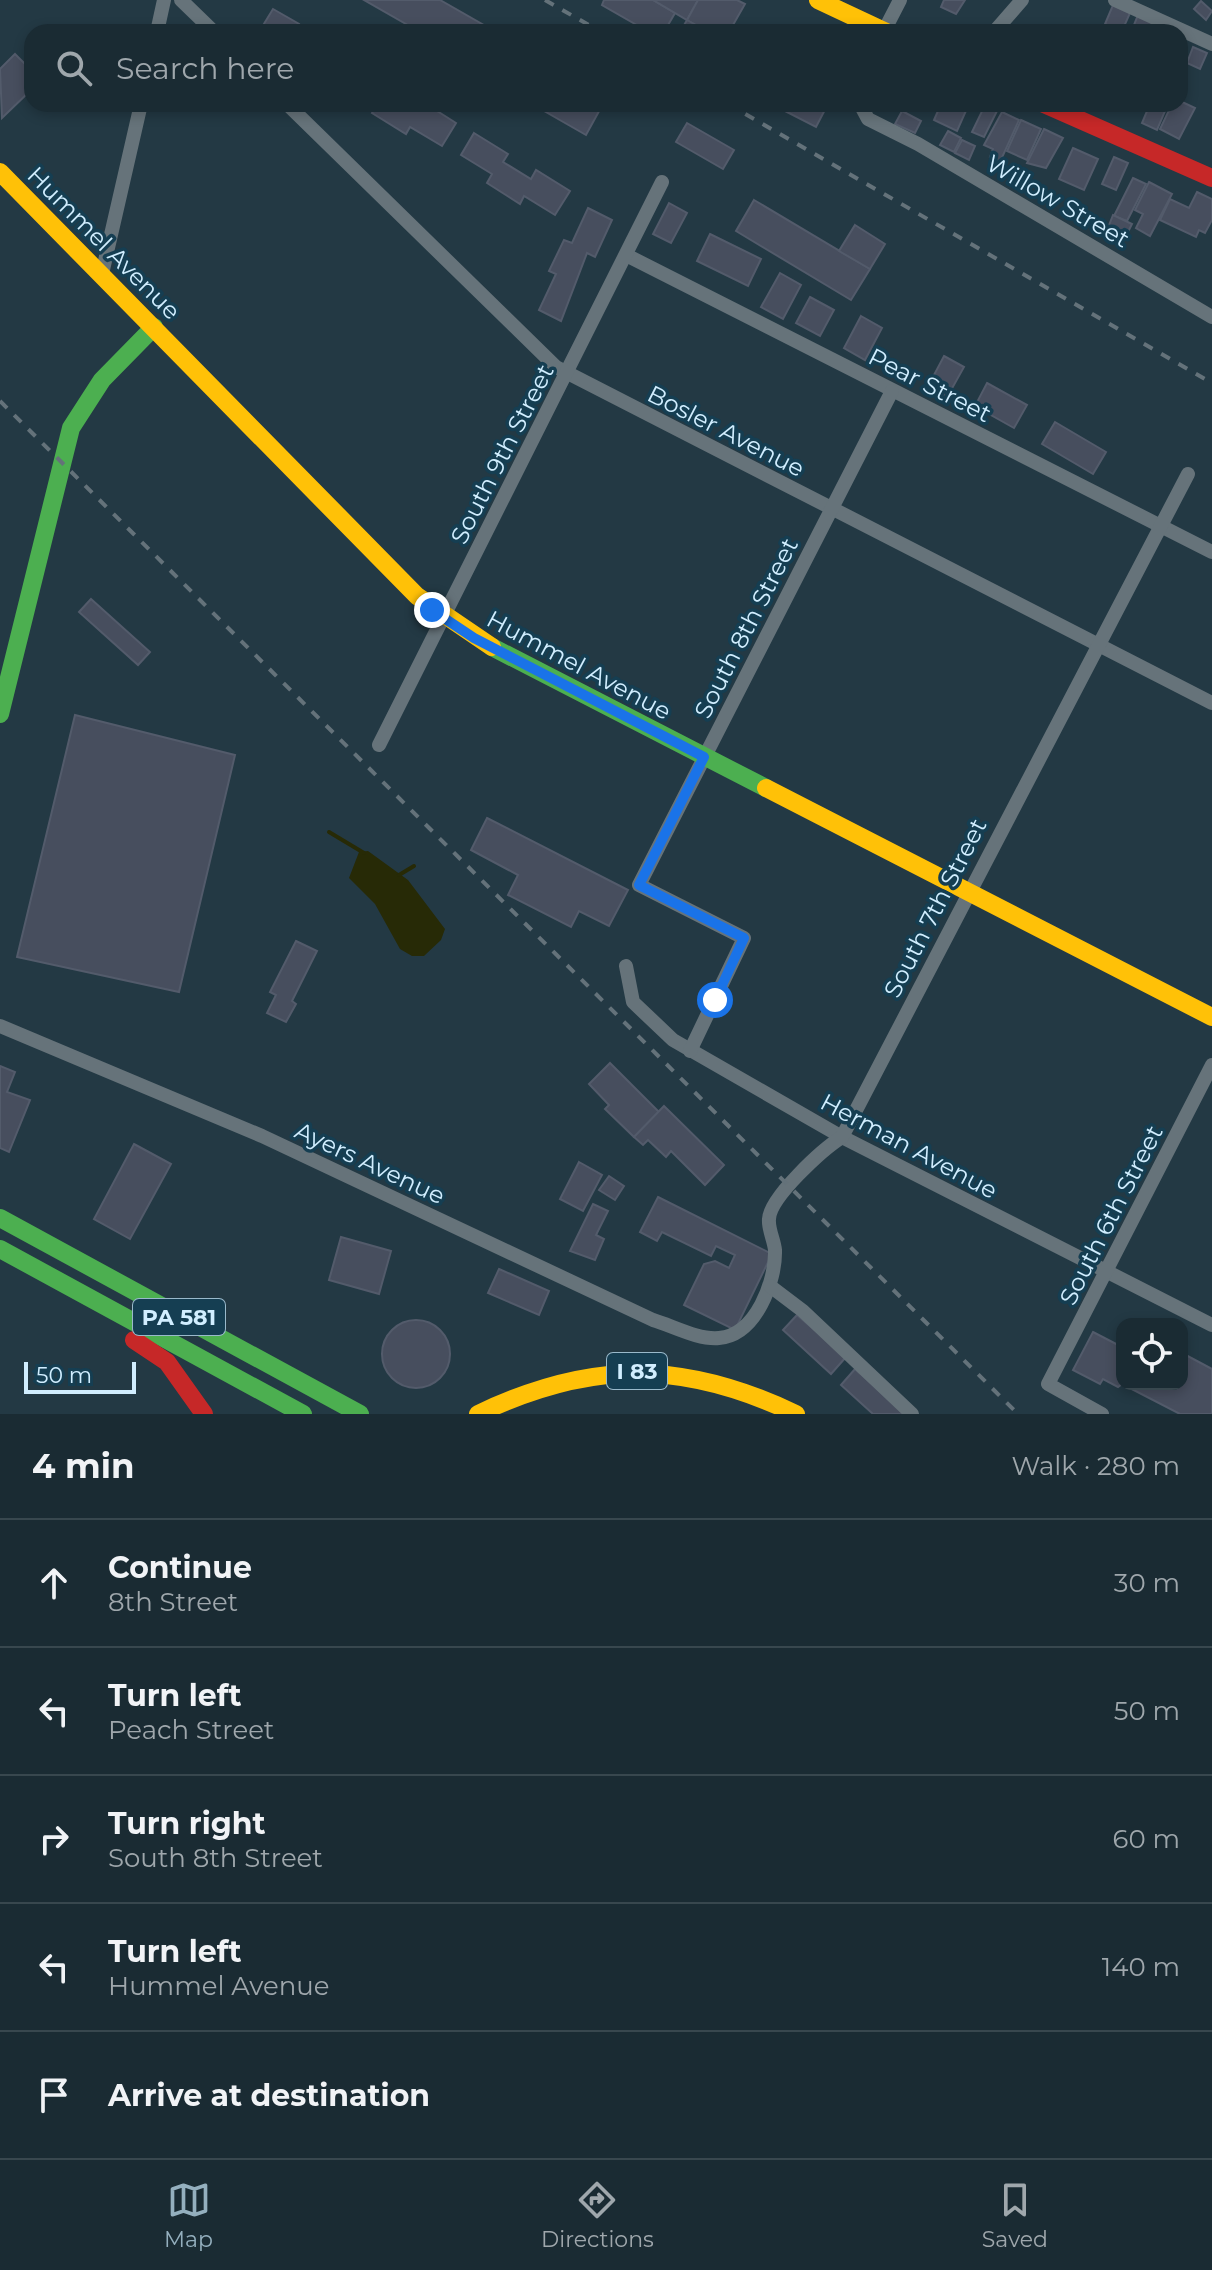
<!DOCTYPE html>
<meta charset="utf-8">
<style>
body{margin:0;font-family:Montserrat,sans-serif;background:#27373f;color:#f1f3f6}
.controls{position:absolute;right:24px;bottom:24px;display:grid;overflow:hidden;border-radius:16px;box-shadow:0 4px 12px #0003}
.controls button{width:72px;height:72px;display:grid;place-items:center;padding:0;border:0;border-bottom:2px solid #38474e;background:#1a2b33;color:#f1f3f6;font:40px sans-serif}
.scale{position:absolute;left:24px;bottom:20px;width:112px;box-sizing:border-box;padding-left:8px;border:4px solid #d1eeff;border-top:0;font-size:22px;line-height:28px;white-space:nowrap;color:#d1eeff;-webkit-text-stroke:6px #153e52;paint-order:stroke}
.stop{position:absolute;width:24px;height:24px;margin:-18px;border:6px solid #1a73e8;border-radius:50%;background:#fff}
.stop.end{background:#1a73e8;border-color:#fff;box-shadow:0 2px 8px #0008}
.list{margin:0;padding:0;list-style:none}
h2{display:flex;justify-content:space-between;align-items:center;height:104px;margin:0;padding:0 32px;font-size:34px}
h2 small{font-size:26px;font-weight:400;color:#9fa7ac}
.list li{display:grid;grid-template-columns:52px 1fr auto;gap:24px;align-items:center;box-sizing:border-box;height:128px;padding:0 32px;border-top:2px solid #38474e}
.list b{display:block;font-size:30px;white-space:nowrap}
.list p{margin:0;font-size:26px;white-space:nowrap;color:#9fa7ac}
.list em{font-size:26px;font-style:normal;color:#9fa7ac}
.icon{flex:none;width:44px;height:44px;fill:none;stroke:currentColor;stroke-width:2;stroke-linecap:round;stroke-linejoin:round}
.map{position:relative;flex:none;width:1212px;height:1414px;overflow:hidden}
.search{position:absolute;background:#1a2b33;box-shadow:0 4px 12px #0003;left:24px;right:24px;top:24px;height:88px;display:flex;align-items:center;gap:20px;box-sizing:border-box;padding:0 28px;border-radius:24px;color:#9fa7ac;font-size:30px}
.sheet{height:744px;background:#1a2b33}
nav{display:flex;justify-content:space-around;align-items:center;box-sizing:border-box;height:112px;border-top:2px solid #38474e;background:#1a2b33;font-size:22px;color:#9fa7ac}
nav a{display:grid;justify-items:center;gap:4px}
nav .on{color:#94afbe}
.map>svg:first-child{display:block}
</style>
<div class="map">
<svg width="1212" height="1414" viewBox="0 0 1212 1414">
<rect width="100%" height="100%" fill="#233944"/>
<!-- water -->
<polygon fill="#272a06" points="368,851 408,880 445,929 441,940 424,956 412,956 400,949 375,904 349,878 359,852"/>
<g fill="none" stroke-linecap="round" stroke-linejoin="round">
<!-- stream -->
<g stroke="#272a06" stroke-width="4">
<polyline points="329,832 364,853"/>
<polyline points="399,875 414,866"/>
</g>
</g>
<!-- building -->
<g fill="#474e5e" stroke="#535b6b" stroke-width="2">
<polygon points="364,0 440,0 496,32 420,32"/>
<polygon points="604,0 653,0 675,13 664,32 649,32 602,5"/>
<polygon points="653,0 698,0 687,20"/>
<polygon points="698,0 737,0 745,4 729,32 708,32 687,20"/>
<polygon points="944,0 965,0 956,14 941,7"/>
<polygon points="1201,1 1212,11 1206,20 1194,9"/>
<polygon points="1113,5 1130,13 1122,31 1105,24"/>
<polygon points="273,9 299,24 297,29 303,32 259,32"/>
<polygon points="1138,15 1152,22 1148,32 1132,30"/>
<polygon points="687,20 708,32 680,32"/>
<polygon points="1193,47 1207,53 1200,69 1187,63"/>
<polygon points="15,54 32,71 32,89 2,118 0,69"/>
<polygon points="1180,101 1195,108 1179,139 1160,129 1172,104 1180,104"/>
<polygon points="374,104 413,104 420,109 426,104 456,123 442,146 410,127 406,134 372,113 377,106"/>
<polygon points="532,104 603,104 586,135"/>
<polygon points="786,104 828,104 816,127 783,110"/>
<polygon points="941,104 969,104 957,131 934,120"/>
<polygon points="1150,104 1168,104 1157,130 1142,123"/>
<polygon points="985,105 997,111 984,137 972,132"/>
<polygon points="902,111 921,121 915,133 895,124"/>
<polygon points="1002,112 1019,120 1000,162 990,157 993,149 984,145"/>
<polygon points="1021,120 1041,129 1027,160 1007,151"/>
<polygon points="687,123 734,150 723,169 676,142"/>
<polygon points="1044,129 1063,138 1046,168 1027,163"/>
<polygon points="948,131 961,138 954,152 940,145"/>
<polygon points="474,133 508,154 503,162 531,179 536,170 570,191 555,215 524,196 520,204 487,183 492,174 461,155"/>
<polygon points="962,140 975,146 969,160 955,153"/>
<polygon points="1073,148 1098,159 1084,190 1059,179"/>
<polygon points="1114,157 1128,163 1116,190 1102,184"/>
<polygon points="1133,178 1146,184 1127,221 1114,216"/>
<polygon points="1149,182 1172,194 1150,236 1136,228 1143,214 1135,210"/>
<polygon points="1197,192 1212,199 1212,220 1205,233 1199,230 1196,237 1160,220 1170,199 1189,208"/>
<polygon points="754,200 870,269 851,300 736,231"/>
<polygon points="669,203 687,213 671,243 653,234"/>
<polygon points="588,208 612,220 595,257 587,253 561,321 539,310 556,274 549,271 564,240 572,243"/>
<polygon points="1113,215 1132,224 1124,240 1106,233"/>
<polygon points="855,225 885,244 870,269 839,251"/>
<polygon points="710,234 761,259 748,286 697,261"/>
<polygon points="780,273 801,285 783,319 761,307"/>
<polygon points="810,297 834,310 820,336 796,323"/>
<polygon points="861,316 882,328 865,360 844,348"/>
<polygon points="944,356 964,367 945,401 926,390"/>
<polygon points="987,383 1027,405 1014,428 975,406"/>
<polygon points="1055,422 1106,452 1093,474 1042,444"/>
<polygon points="91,599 150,652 138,665 79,612"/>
<polygon points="75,715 235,755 179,992 17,957"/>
<polygon points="487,818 628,890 609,926 579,911 571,927 508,895 518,875 471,850"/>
<polygon points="296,941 317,951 292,1001 296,1004 286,1022 267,1013 276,995 270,992"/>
<polygon points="610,1063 659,1112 634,1137 605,1109 609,1105 589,1084"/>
<polygon points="0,1066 15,1072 7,1092 30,1100 9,1152 0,1148"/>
<polygon points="664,1106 724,1165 705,1185 671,1151 666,1157 648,1140 643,1145 634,1137"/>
<polygon points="134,1144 171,1164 130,1239 94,1219"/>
<polygon points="579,1162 602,1175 583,1211 560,1199"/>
<polygon points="609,1176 624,1186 615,1200 599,1190"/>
<polygon points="658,1197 772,1254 735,1330 684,1305 704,1264 715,1261 729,1268 735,1255 716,1246 711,1256 662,1232 657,1241 640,1232"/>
<polygon points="593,1204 608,1211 596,1235 604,1239 595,1260 570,1251"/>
<polygon points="341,1237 391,1251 379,1294 329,1280"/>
<polygon points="499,1269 549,1291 539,1315 488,1293"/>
<polygon points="797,1315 846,1357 831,1374 783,1330"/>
<circle cx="416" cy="1354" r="34"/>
<polygon points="1093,1332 1120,1346 1122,1341 1122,1384 1118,1387 1103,1379 1100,1384 1073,1370"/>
<polygon points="1182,1353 1212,1369 1212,1414 1180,1414 1122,1384 1182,1384"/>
<polygon points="855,1369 905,1414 873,1414 841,1385"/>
</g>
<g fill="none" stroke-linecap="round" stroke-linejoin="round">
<!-- street -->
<g stroke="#66737a" stroke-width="14">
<polyline points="181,0 214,32"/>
<polyline points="1115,0 1212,44"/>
<polyline points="884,31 900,0"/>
<polyline points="157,32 164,0"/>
<polyline points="994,32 1022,0"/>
<polyline points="287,104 556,367 1212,703"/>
<polyline points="860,104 868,119 918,144 1212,317"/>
<polyline points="628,256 1212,552"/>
<polyline points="102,274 141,104"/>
<polyline points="379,745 662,182"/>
<polyline points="626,966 633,1002 673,1040 842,1137 1212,1325"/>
<path d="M0 1026 262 1136 653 1320C673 1326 698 1340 719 1338 756 1335 776 1281 775 1250 774 1240 768 1229 769 1219 770 1197 823 1149 842 1137L1188 474"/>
<polyline points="690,1051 744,938 639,885 892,391"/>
<polyline points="770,1286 803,1311 912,1414"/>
<polyline points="1102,1414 1048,1384 1212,1065"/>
</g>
<!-- fast -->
<g stroke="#4caf50" stroke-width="18">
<polyline points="492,647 766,788"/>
<polyline points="0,714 71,428 102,380 154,327"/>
<polyline points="0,1218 360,1414"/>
<polyline points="0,1249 303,1414"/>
</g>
<!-- slow -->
<g stroke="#ffc107" stroke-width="18">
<polyline points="818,0 886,32"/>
<polyline points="0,172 417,596 492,647"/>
<polyline points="766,788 1212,1017"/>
<path d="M478 1414C591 1360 683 1360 796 1414"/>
</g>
<!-- jam -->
<g stroke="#c62828" stroke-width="18">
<polyline points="1044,104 1212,178"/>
<polyline points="134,1340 167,1362 204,1414"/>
</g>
<!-- rail -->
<g stroke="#64727a" stroke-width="4" stroke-dasharray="10 10" stroke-linecap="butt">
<polyline points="545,0 601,32"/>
<polyline points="728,104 1212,383"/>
<polyline points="0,401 1018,1414"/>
</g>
</g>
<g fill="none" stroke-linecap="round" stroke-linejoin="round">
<!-- route -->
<polyline stroke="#1a73e8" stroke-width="10" points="432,610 474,638 704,757 639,885 744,938 715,1000"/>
</g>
<g text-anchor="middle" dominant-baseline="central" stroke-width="7" stroke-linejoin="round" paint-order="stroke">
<!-- shield labels -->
<g fill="#153e52" stroke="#99b9cb" stroke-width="2">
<rect x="133" y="1299" width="92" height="36" rx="6"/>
<rect x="607" y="1353" width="60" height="36" rx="6"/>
</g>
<g font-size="22" font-weight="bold" fill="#d1eeff">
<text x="179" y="1317">PA 581</text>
<text x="637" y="1371">I 83</text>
</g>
<!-- street labels -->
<g font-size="24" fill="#d1eeff" stroke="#153e52">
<text transform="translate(1058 201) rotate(30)">Willow Street</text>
<text transform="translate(104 243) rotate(45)">Hummel Avenue</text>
<text transform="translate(930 385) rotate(27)">Pear Street</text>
<text transform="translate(726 431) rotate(27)">Bosler Avenue</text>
<text transform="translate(502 454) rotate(-63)">South 9th Street</text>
<text transform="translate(746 628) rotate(-63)">South 8th Street</text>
<text transform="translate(579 665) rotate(28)">Hummel Avenue</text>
<text transform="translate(935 908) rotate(-63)">South 7th Street</text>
<text transform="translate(909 1146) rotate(28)">Herman Avenue</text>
<text transform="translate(370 1163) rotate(25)">Ayers Avenue</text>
<text transform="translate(1111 1215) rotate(-63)">South 6th Street</text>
</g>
</g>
</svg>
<div class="controls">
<button><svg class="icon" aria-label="locate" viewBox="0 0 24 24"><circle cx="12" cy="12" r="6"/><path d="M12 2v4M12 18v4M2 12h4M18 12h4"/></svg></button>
</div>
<div class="scale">50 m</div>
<div class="stop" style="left:715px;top:1000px"></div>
<div class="stop end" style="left:432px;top:610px"></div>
<div class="search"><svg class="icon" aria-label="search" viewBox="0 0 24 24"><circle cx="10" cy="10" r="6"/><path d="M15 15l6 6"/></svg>Search here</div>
</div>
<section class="sheet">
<h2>4 min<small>Walk · 280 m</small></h2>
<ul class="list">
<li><svg class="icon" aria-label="ahead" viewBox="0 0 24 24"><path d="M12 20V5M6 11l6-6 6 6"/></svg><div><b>Continue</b><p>8th Street</p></div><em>30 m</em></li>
<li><svg class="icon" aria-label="left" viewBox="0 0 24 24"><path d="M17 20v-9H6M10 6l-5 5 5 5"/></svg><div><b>Turn left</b><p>Peach Street</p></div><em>50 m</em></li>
<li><svg class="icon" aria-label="right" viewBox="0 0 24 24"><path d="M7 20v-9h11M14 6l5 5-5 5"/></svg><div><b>Turn right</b><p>South 8th Street</p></div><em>60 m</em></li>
<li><svg class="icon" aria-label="left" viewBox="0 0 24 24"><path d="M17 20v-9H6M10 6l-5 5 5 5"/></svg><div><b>Turn left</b><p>Hummel Avenue</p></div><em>140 m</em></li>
<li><svg class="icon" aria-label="arrive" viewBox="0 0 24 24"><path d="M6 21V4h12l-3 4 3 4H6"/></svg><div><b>Arrive at destination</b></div></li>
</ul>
</section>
<nav>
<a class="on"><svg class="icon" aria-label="map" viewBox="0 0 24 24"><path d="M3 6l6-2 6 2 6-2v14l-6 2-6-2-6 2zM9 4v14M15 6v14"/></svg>Map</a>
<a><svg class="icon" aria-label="directions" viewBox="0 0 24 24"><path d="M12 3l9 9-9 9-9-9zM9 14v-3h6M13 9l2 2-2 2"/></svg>Directions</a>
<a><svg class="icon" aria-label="saved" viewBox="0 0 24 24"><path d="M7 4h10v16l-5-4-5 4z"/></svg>Saved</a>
</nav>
